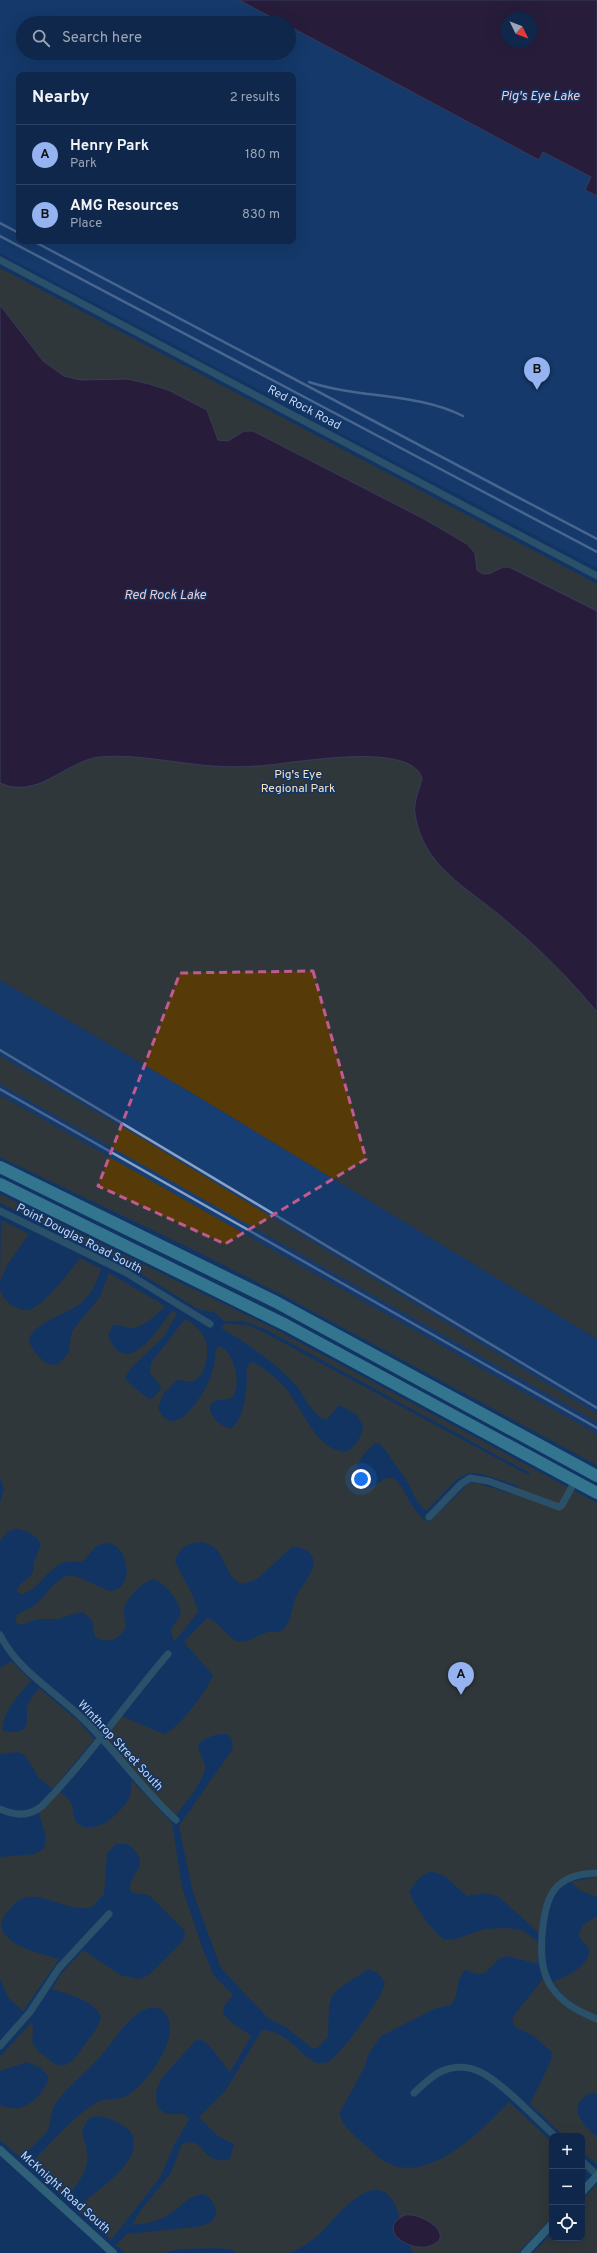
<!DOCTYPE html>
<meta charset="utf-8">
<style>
body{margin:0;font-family:Overpass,sans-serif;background:#172f51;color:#f1f3f6}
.controls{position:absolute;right:12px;bottom:12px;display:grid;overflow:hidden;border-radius:8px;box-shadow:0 4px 16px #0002}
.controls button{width:36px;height:36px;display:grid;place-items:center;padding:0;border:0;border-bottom:1px solid #2e4462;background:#0e274a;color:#f1f3f6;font:20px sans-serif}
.compass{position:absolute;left:501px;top:12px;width:36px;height:36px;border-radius:50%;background:#0e274a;box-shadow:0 4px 16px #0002;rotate:133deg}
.you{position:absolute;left:361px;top:1479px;width:14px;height:14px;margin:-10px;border:3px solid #fff;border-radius:50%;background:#1a73e8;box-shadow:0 0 0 6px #1a73e833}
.badge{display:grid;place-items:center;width:26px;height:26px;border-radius:50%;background:#95b2f1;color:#111;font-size:13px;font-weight:700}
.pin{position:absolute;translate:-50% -33px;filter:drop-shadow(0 1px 2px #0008)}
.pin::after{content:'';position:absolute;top:21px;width:14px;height:12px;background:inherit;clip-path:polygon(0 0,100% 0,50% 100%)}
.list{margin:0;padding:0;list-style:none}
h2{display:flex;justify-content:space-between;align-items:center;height:52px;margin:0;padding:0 16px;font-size:17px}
h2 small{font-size:13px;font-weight:400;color:#9ba5b5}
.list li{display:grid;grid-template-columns:26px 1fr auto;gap:12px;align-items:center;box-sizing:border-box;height:60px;padding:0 16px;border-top:1px solid #2e4462}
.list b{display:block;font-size:15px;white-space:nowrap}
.list p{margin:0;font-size:13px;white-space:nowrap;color:#9ba5b5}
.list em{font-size:13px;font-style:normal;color:#9ba5b5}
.icon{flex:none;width:22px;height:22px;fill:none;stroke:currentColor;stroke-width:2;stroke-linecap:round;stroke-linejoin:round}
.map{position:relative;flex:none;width:597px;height:2253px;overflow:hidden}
.search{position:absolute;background:#0e274a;box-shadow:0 4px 16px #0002;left:16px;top:16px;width:280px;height:44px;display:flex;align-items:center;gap:10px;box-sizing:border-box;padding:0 14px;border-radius:22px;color:#9ba5b5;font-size:15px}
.panel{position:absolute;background:#0e274a;box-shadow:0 4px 16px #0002;left:16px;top:72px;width:280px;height:172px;border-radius:8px}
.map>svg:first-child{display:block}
</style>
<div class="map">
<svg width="597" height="2253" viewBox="0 0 597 2253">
<rect width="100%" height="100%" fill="#123463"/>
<!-- built -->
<g fill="#173e73" fill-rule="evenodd">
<path d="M0 0H239L282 23H23V53H289V26L538 159 543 152 591 178 585 190 597 196V568L0 253ZM19 75H293V241H19Z"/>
<polygon points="0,980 197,1096 597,1339 597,1434 0,1095"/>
</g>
<!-- green -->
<g fill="#563b09" fill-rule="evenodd">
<polygon points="0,268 597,584 597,1339 197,1096 0,980"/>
<polygon points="0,1056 143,1139 597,1414 597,1422 0,1084"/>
<polygon points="0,1095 597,1434 597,1465 288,1298 194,1250 0,1157"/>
<path d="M0 1194 273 1328 597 1503V1870C551 1872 542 1893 539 1933L498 1896 485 1893 467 1896 445 1876 431 1871 420 1877 409 1891 413 1901 429 1925 444 1940 456 1939 484 1929 507 1928 522 1930 538 1942V1964L508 1956 499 1959 485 1973 478 1974 465 1970C455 1980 460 1995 451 2005L436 2008 381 2036 369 2053 364 2068 340 2112C340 2125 356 2137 365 2145 374 2153 383 2163 395 2166 436 2178 483 2129 509 2102L552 2142V2217L518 2253H413L410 2245 430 2246 435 2243 405 2215 399 2218C398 2208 394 2200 387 2194 365 2175 331 2225 317 2236 310 2242 297 2251 288 2253 277 2253 249 2253 236 2253L231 2249 215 2248 178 2249 164 2253H125L116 2245 127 2234 195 2227C201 2226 206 2225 211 2222 222 2213 213 2196 202 2194 187 2197 180 2208 168 2215 156 2222 145 2224 132 2225L141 2210 171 2173 182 2144C195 2139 199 2145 206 2154 211 2159 224 2163 230 2159L234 2144 218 2136 199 2117 226 2090 262 2030C286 2031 296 2050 314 2062 321 2064 327 2064 332 2059 343 2051 385 1995 385 1982L378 1973 368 1969 338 1989 332 1996 329 2006 328 2037 317 2048H312L286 2027 269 2019 221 1968 193 1892 179 1826 232 1750C237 1724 210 1735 199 1743 196 1751 205 1759 205 1767 204 1782 184 1804 176 1815L157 1798 106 1738 122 1716 163 1734C174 1735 210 1687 213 1675L184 1642 207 1618C215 1620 221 1628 226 1633 243 1650 248 1639 265 1633 271 1631 277 1633 283 1630 292 1621 291 1610 295 1599 300 1586 323 1566 309 1552 303 1548 299 1546 292 1547L257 1579 243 1584C227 1580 226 1558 215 1548 201 1536 178 1544 175 1562L193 1596 198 1612 174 1642 171 1630 181 1614C180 1601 166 1584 154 1579 143 1581 125 1599 124 1610 124 1617 126 1623 125 1629 118 1640 107 1644 95 1637L92 1620 83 1612 76 1613 58 1619H37L22 1625 15 1622 17 1615C22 1611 28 1610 33 1606 42 1600 48 1590 57 1582 60 1580 63 1577 67 1576 83 1573 106 1597 118 1589 136 1578 124 1536 101 1544 93 1546 89 1557 81 1562 75 1562 68 1561 62 1563 46 1570 39 1589 22 1594L17 1592V1588L33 1573 34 1562 41 1545C39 1536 20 1526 12 1530 7 1531 3 1537 0 1541V1503L4 1489 0 1478V1289C1 1296 7 1302 13 1306 17 1308 23 1311 28 1310 43 1308 70 1271 80 1258L101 1269C97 1281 93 1292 83 1301 70 1314 29 1323 29 1342 34 1352 39 1359 50 1365L58 1364 68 1354 72 1331 100 1297 109 1273 165 1306C158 1313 144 1327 133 1328 125 1328 120 1322 112 1326L108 1335C125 1381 157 1331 172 1311L177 1314 164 1336 131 1368 126 1376V1380L148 1399 153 1398 162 1388 150 1373 151 1363 185 1319C192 1323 199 1328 203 1335 211 1346 207 1374 195 1380 190 1383 182 1380 177 1380L163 1394 158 1408C175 1446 207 1390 212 1373 215 1365 215 1358 216 1349L220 1346C234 1352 242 1384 233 1396 228 1403 217 1396 211 1404 205 1414 224 1430 232 1428 244 1417 245 1398 247 1383 247 1376 245 1369 249 1364L253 1362C263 1368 274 1377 283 1385 301 1404 313 1448 344 1452 355 1449 362 1437 363 1426L357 1415 339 1405 327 1419C316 1421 302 1392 295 1384 275 1362 247 1343 221 1328L225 1324 247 1325 263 1332 513 1467 528 1475 530 1473 265 1329 243 1321H225L214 1312 198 1309 122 1262 0 1203ZM375 1443 380 1444 384 1448 407 1481 417 1501 426 1511 456 1480 468 1473H479L519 1486 511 1494 477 1483H469L429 1522C409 1512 408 1489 393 1478H386L371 1488 358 1478C351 1466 366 1451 375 1443Z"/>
<polygon points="1,1220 29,1234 7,1265 0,1281"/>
<path d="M11 1661 31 1681C21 1692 0 1714 3 1731L19 1732 24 1729 27 1723V1705L39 1688 77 1720 94 1739 53 1789 39 1778 25 1755 17 1752 0 1754V1668Z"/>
<path d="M131 1780 172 1823 182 1887 203 1950 214 1976 233 1995 224 2006 223 2014 230 2021 251 2036 230 2072 209 2045 201 2039 195 2041 161 2079 156 2092 157 2107 166 2114H184L189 2119 174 2145 161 2176 111 2240 76 2209C94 2190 147 2163 131 2132 121 2123 102 2112 89 2118L82 2130C83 2137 86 2144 87 2152 90 2170 76 2185 66 2199L29 2166C49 2145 68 2122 92 2105 103 2097 112 2101 124 2097 143 2089 170 2051 170 2029 170 2021 168 2013 160 2009 136 2000 113 2043 100 2057 86 2072 70 2085 57 2101L53 2107 48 2131 21 2158 0 2140V2105C6 2107 13 2109 19 2108 31 2106 49 2088 48 2076L41 2068 27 2062 0 2071V2057L31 2023C36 2031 29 2039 35 2047 38 2052 44 2055 48 2059 67 2075 75 2058 86 2043 92 2035 99 2027 101 2017 95 2000 67 1994 52 1989L62 1973 83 1950 120 1975 139 1979 149 1975 182 1942 185 1936 184 1930 149 1895 133 1893 130 1889C129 1872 154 1866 128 1844H116L107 1853 104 1894 92 1907C60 1915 33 1877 8 1911 4 1916 1 1921 1 1927 8 1948 40 1953 59 1959L23 2011 8 1997 0 1979V1857L36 1854 44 1848 46 1837 39 1813 60 1792C64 1796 71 1800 72 1806 74 1814 72 1820 80 1825 96 1835 122 1813 129 1798 132 1793 131 1786 131 1780Z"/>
<polygon points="597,1877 597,1897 581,1891 571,1882"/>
<path d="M597 1916V2016C578 2008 565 1999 553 1982 566 1976 590 1967 589 1949L578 1935 583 1925Z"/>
<path d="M543 1979C554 2002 573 2014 597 2022V2093C591 2092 587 2094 583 2098 568 2113 586 2127 597 2137V2164L582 2152V2136H564L530 2104 550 2063 553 2053 534 2036 515 2027 512 2018Z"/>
<polygon points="597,2184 597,2253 533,2253 552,2233 552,2238 582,2238 582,2200"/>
</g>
<!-- water -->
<g fill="#40000d" stroke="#664051" fill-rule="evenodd">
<path d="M239 0H597V196L585 190 591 177 543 152 539 160 289 26V23H282ZM507 18H531V42H507Z"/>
<path d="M0 305 43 361 64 376 80 380 127 379 149 384 168 390 207 410 218 440 228 441 244 431H253L424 519 467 544 475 553 477 570C489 581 496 566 509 567L597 611V1012C569 978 537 946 503 918 466 887 423 866 415 814 413 801 420 790 422 778 410 739 287 765 257 766 243 767 228 767 214 766 178 764 134 753 99 757 64 762 38 800 0 783Z"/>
<path d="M405 2215C422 2212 458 2236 430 2246 411 2253 374 2230 405 2215Z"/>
</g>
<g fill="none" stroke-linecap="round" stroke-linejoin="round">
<!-- street -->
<g stroke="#4b7171" stroke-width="7">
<polyline points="0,260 597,576"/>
<polyline points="0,1211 125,1272 210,1324"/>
<polyline points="429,1517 461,1484 470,1478 488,1481 559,1507 562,1505 575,1481"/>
<path d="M0 1635C18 1671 55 1691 83 1719 116 1751 142 1789 176 1820"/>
<path d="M0 1809C15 1816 29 1817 42 1806 88 1759 125 1704 168 1654"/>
<path d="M597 1873C553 1874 545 1897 542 1935 541 1952 541 1968 549 1983 560 2002 577 2011 597 2019"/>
<polyline points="0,2046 30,2012 59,1968 109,1914"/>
<path d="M414 2093C422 2086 430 2077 440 2072 472 2057 495 2080 517 2100 530 2112 542 2124 555 2136"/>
<polyline points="582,2161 597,2175"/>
</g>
<!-- secondary -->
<g stroke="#549293" stroke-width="8">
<polyline points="0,2150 113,2253"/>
<polyline points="582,2192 597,2176"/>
<polyline points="525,2253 552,2224"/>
</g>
<!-- highway -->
<g stroke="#5cc2c4" stroke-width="12">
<polyline points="0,1167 276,1302 597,1476"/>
<polyline points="0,1184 286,1325 597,1493"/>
</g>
<!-- rail -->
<g stroke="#89a1c4" stroke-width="2.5">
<polyline points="0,223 19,233"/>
<polyline points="0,236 597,552"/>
<polyline points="33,241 597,539"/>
<path d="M309 382C360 399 414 392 463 416"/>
<polyline points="0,1050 597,1408"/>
<polyline points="0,1089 597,1428"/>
</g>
</g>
<!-- marked area -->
<path d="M0 0H597V2253H0ZM313 971 366 1159 225 1244 98 1186 180 973Z" fill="#123463" fill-opacity=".55" fill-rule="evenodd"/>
<path fill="none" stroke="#c15a90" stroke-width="3" stroke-dasharray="8 5" stroke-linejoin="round" d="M313 971 366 1159 225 1244 98 1186 180 973Z"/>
<g text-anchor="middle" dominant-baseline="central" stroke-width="3" stroke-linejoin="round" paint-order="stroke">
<!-- street labels -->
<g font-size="12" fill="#c0d4f1" stroke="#123463">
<text transform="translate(304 408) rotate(28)">Red Rock Road</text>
<text transform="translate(79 1239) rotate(27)">Point Douglas Road South</text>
<text transform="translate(120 1746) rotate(47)">Winthrop Street South</text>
<text transform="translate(65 2193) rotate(42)">McKnight Road South</text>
</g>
<!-- park labels -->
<g font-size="12" fill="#f8e1c0" stroke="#123463">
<text x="298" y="775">Pig's Eye<tspan x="298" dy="14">Regional Park</tspan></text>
</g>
<!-- water labels -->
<g font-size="13" font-style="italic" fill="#f5c9ca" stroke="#123463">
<text x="540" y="97">Pig's Eye Lake</text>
<text x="165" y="596">Red Rock Lake</text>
</g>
</g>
</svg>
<div class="controls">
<button>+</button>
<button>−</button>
<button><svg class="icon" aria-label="locate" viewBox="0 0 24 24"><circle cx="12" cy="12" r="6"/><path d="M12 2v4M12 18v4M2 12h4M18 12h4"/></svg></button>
</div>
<svg class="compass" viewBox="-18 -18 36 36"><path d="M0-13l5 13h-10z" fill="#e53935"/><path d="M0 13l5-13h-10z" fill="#9ba5b5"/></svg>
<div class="you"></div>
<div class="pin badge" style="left:461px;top:1695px">A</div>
<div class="pin badge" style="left:537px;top:390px">B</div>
<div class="search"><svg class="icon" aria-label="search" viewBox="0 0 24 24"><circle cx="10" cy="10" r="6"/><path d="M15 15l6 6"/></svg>Search here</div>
<section class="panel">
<h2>Nearby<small>2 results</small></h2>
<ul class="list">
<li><span class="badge">A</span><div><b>Henry Park</b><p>Park</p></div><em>180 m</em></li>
<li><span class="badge">B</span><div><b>AMG Resources</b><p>Place</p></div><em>830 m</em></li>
</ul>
</section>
</div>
